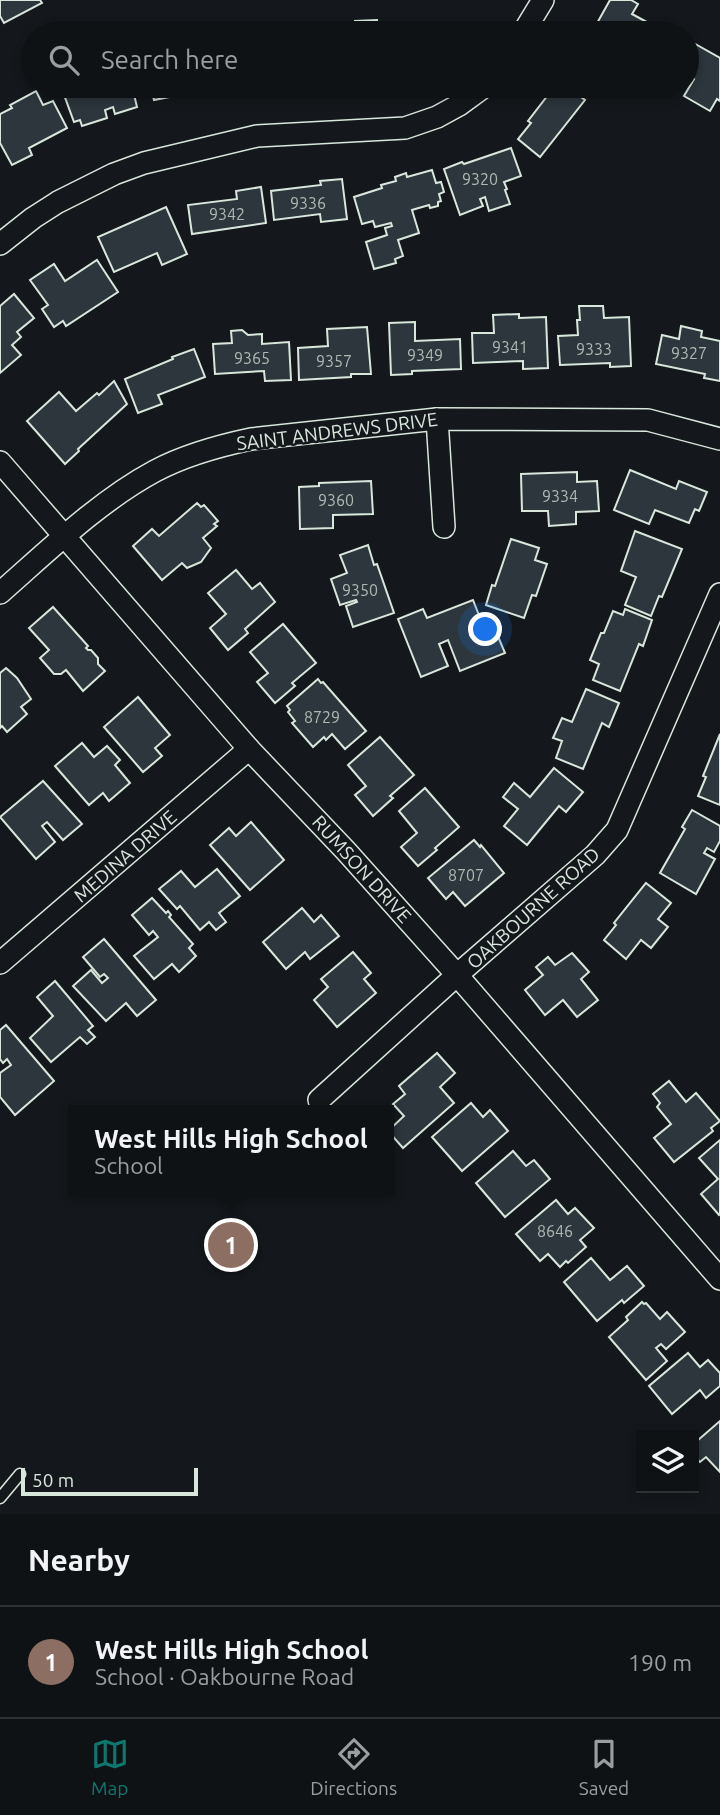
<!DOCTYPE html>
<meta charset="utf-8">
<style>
body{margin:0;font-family:Ubuntu,sans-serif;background:#1d2022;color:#f1f3f6}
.controls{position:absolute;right:21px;bottom:21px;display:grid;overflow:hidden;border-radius:0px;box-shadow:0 4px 10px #0003}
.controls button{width:63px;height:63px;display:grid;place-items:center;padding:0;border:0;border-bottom:2px solid #2f3234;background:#0f1215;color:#f1f3f6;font:35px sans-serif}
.scale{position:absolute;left:21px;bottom:18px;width:177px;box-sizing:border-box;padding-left:7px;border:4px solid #d8e6dc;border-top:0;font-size:19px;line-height:24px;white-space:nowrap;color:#d8e6dc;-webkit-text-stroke:5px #14181c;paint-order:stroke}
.you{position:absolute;left:486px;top:630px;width:24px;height:24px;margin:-18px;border:5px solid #fff;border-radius:50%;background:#1a73e8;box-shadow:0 0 0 10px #1a73e833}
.badge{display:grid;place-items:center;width:46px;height:46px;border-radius:50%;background:#0f766e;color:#fff;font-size:23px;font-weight:700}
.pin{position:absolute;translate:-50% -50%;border:4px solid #fff;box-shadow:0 2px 7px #0006}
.popup{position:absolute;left:68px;top:1105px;width:326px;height:91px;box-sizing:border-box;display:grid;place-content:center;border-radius:0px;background:#0f1215;filter:drop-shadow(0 2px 5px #0005);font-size:23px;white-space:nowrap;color:#9b9ea0}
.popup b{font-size:26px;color:#f1f3f6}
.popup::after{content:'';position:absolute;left:50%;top:100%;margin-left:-14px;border:14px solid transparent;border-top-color:#0f1215}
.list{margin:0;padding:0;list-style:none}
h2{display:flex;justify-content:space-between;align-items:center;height:91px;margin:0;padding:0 28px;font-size:30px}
h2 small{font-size:23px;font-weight:400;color:#9b9ea0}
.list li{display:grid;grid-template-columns:46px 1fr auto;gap:21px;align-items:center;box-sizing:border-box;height:112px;padding:0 28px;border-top:2px solid #2f3234}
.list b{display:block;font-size:26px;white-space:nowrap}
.list p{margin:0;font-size:23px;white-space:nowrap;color:#9b9ea0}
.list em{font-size:23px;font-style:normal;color:#9b9ea0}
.icon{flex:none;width:38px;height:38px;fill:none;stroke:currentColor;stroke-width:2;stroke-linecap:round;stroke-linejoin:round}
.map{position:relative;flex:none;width:720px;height:1514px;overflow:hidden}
.search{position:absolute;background:#0f1215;box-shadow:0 4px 10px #0003;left:21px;right:21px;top:21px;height:77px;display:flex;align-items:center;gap:18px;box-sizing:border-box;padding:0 24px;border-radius:38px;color:#9b9ea0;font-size:26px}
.sheet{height:203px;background:#0f1215}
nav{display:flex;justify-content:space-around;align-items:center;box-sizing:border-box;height:98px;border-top:2px solid #2f3234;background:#0f1215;font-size:19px;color:#9b9ea0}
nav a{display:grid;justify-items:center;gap:4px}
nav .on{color:#0f766e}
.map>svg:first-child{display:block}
</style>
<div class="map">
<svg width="720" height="1514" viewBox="0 0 720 1514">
<rect width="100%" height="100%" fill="#14181c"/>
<!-- building -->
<g fill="#2c363c" stroke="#d8e6dc" stroke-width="2">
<polygon points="0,0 40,0 42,3 4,23 0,16"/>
<polygon points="610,0 631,0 638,4 632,14 667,33 611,33 596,25"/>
<polygon points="377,20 378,33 355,33 355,21"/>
<polygon points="690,41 720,58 720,101 717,99 710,111 684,96 694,79 687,75 687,47"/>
<polygon points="80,86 132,86 137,107 115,114 113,107 105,110 107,118 82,126 80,120 74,122 63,92"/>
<polygon points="151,86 209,86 180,91 180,95 154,100"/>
<polygon points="555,86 566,86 585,100 540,157 518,139 531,123 528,121"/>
<polygon points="36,91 43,105 53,101 67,128 29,148 32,155 12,165 0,143 0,114 12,108 10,105"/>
<polygon points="511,148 521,176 504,182 507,189 505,190 510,204 489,211 485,197 480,199 483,206 460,215 444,169 462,162 464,164"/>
<polygon points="432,170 436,183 441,182 444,192 439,194 441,201 438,202 438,206 430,208 429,205 412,210 419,233 398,240 403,256 395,259 396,263 374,269 366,242 387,235 385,228 392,226 391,223 375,227 373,221 362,224 354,197 382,188 381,185 396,181 395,177 406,173 407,177"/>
<polygon points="342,179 347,219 321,222 320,214 274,220 271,191 321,185 320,181"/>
<polygon points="261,187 266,223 192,234 188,205 237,199 236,191"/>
<polygon points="166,207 187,254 162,265 157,253 114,272 98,237"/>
<polygon points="97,260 118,292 66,326 63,321 54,327 42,309 48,305 30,280 54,264 65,281"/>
<polygon points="14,294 34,318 17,332 21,337 12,345 21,355 0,373 0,306"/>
<polygon points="579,306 603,306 604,318 629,317 631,366 610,367 610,363 560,365 558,336 578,335 577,320 580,320"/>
<polygon points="519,314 519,318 546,317 548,368 523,369 523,361 473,363 472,333 494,333 493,315"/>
<polygon points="415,322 415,341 460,339 461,369 412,371 412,374 391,375 389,323"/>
<polygon points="681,326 702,331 701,337 720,341 720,381 704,378 705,374 656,364 662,335 679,339"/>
<polygon points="367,327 371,374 351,374 351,377 299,380 298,348 328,346 327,329"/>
<polygon points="242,330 248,335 262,334 262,344 289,342 291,380 265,381 264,371 215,374 213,344 232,343 231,331"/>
<polygon points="194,349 205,377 158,395 162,404 138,413 125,379 173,359 172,357"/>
<polygon points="114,381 127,404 78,449 79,451 65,464 27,421 59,392 76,411 97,393 99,395"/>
<polygon points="630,470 676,489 679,481 707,492 699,511 695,509 689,523 655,510 649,524 614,510"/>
<polygon points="577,472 577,482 597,481 599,511 576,512 576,524 549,526 548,511 522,511 521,474"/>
<polygon points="371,481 373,514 333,515 333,528 300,529 299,487 319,486 319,483"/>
<polygon points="197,503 201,507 204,505 218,521 214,524 217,526 203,538 211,548 201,562 187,568 182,563 162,580 133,546 152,529 159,536"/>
<polygon points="635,531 682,549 662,597 659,596 651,616 625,605 636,577 621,571"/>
<polygon points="511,539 539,548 535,560 547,564 536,596 532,595 524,618 486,605 492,585 495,586"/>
<polygon points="368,545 374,565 377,564 394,613 353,627 346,606 357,602 356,600 340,605 331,579 347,573 340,555"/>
<polygon points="236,570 252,589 260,583 275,602 245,629 248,633 228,650 210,628 226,614 208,593"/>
<polygon points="473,600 484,628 491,625 497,634 505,653 460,671 448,640 439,644 448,666 421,677 398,619 423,609 427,618"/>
<polygon points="53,607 88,646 86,648 88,650 91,650 98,658 98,664 105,671 83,691 66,670 61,674 54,674 40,658 49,650 29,628"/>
<polygon points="625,609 652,620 643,646 639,644 620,691 593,680 599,664 590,660 601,633 604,633 613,611 623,615"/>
<polygon points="283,624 316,663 292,683 295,686 275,703 257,682 268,673 250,652"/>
<polygon points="6,668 17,678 31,699 21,707 27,714 7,732 2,726 0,728 0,673"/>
<polygon points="318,679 321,683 323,682 366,731 345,749 332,734 326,740 324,737 313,747 292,723 295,721 288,712 290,710 287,706"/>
<polygon points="586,689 619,703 609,727 602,723 583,769 556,758 562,741 553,738 562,718 572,722"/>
<polygon points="138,697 170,735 155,748 162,756 143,772 104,727"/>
<polygon points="720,734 720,805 698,796 706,777 703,776"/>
<polygon points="380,737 414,775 390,796 393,798 373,816 355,795 366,786 348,765"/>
<polygon points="82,743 94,757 107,746 120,760 115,765 130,783 109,801 103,793 89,805 55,766"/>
<polygon points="554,768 583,792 566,812 559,806 527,845 504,826 518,809 503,797 514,783 530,797"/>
<polygon points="43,781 82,824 63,840 47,822 42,826 55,842 36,859 0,817"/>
<polygon points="425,788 459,827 435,848 437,850 418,866 401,847 417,833 399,811"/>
<polygon points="692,810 720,826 720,841 714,852 707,848 704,853 715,859 696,894 660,873 685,829 682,827"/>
<polygon points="251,822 284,860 250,890 210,845 229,828 236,836"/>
<polygon points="474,840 480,847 481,845 504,873 465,906 453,892 446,899 428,878"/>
<polygon points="217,869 240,896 219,913 226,922 216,930 209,922 200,930 180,906 177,909 159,889 181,871 195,887"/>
<polygon points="646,883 671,903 658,919 668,927 651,948 641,940 626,959 604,940 616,925 614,923"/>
<polygon points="152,898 166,913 168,911 171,915 169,917 193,944 189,948 196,956 179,972 172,964 154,979 134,956 158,937 153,931 149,935 132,915"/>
<polygon points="302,908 314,922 321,915 339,936 310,959 305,952 286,969 263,942"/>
<polygon points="104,939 156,1000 137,1016 126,1003 106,1021 73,986 91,970 102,983 108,978 104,974 100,977 83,957"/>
<polygon points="353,952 371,973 364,979 376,993 337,1027 314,1000 328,987 321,979"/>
<polygon points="572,953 589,972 581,979 598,1000 577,1017 563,1000 545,1015 525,990 543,975 536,967 548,957 555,965"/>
<polygon points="55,981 93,1026 88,1030 95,1037 87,1044 80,1037 51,1062 30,1038 53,1016 37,997"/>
<polygon points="6,1025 54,1081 15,1115 0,1097 0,1073 11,1065 7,1059 3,1063 0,1059 0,1030"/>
<polygon points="437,1053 455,1073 440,1087 454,1103 403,1148 388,1131 404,1116 393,1104 405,1094 399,1086"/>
<polygon points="669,1081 686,1102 696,1093 720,1121 711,1128 713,1131 674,1162 654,1138 671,1124 657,1107 660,1103 653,1094"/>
<polygon points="471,1103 483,1117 490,1110 508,1131 462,1171 432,1137"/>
<polygon points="720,1140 720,1214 719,1215 701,1194 718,1179 699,1158"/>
<polygon points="513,1151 526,1166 534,1160 550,1179 505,1217 476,1183"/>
<polygon points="556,1200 568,1214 575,1208 594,1228 580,1240 586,1247 568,1263 566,1261 560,1267 548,1254 540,1261 516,1234"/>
<polygon points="591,1258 610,1280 627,1266 644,1286 624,1303 622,1300 597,1321 564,1282"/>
<polygon points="642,1302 644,1304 646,1303 660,1319 667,1312 685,1332 666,1349 661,1344 656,1348 667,1361 646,1380 609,1337 628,1320 626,1317"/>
<polygon points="688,1353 700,1367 708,1360 720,1373 720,1386 706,1398 700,1390 672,1414 649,1386"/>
<polygon points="720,1421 720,1472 706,1457 700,1462 694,1456 694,1447 698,1443 697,1441"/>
</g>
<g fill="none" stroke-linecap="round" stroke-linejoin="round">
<defs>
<polyline id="service" points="0,1498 20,1474"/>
<g id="minor">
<polyline points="523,33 543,0"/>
<polyline points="0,244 33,218 58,202 114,174 144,163 257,136 405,128 437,117 459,105 485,86"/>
<polyline points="437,419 444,527"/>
<polyline points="0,462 249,749 346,851 457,975 720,1279"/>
<path d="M0 593C48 551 99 501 155 471 185 455 218 446 251 439L437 419 648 420 720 439"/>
<polyline points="0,963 249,749"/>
<polyline points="319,1100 457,975 595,855 617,830 720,594"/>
</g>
</defs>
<!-- service casing -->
<use href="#service" stroke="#d8e6dc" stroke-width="13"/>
<!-- minor casing -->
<use href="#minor" stroke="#d8e6dc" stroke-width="24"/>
<!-- service -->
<use href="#service" stroke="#14181c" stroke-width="10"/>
<!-- minor -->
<use href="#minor" stroke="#14181c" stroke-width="21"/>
</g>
<g text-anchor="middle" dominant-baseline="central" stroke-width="5" stroke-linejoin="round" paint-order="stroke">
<!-- number labels -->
<g font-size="16" fill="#adbab4">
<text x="480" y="179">9320</text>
<text x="308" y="203">9336</text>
<text x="227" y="214">9342</text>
<text x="510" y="347">9341</text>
<text x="594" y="349">9333</text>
<text x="689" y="353">9327</text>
<text x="425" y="355">9349</text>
<text x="252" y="358">9365</text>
<text x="334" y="361">9357</text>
<text x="560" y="496">9334</text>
<text x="336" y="500">9360</text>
<text x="360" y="590">9350</text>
<text x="322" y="717">8729</text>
<text x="466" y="875">8707</text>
<text x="555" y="1231">8646</text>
</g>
<!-- street labels -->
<g font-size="19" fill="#d8e6dc" stroke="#14181c">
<text transform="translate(337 431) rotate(-7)">SAINT ANDREWS DRIVE</text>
<text transform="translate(125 856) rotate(-41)">MEDINA DRIVE</text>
<text transform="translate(362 869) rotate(48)">RUMSON DRIVE</text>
<text transform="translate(533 908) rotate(-42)">OAKBOURNE ROAD</text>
</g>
</g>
</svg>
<div class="controls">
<button><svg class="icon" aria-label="layers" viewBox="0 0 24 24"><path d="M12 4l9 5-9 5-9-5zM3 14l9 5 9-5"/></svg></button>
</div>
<div class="scale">50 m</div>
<div class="you"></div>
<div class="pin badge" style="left:231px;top:1245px;background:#8d6e63">1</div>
<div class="popup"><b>West Hills High School</b>School</div>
<div class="search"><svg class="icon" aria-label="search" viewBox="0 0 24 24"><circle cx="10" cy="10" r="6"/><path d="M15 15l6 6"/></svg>Search here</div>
</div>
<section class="sheet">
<h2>Nearby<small></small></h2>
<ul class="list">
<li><span class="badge" style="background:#8d6e63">1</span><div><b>West Hills High School</b><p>School · Oakbourne Road</p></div><em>190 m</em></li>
</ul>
</section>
<nav>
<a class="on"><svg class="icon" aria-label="map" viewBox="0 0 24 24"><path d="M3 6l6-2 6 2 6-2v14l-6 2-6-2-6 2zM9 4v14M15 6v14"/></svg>Map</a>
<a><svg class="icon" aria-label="directions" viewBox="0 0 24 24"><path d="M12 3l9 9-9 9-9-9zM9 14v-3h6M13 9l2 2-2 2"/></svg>Directions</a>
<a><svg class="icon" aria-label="saved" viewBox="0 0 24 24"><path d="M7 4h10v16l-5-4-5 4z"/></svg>Saved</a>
</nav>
